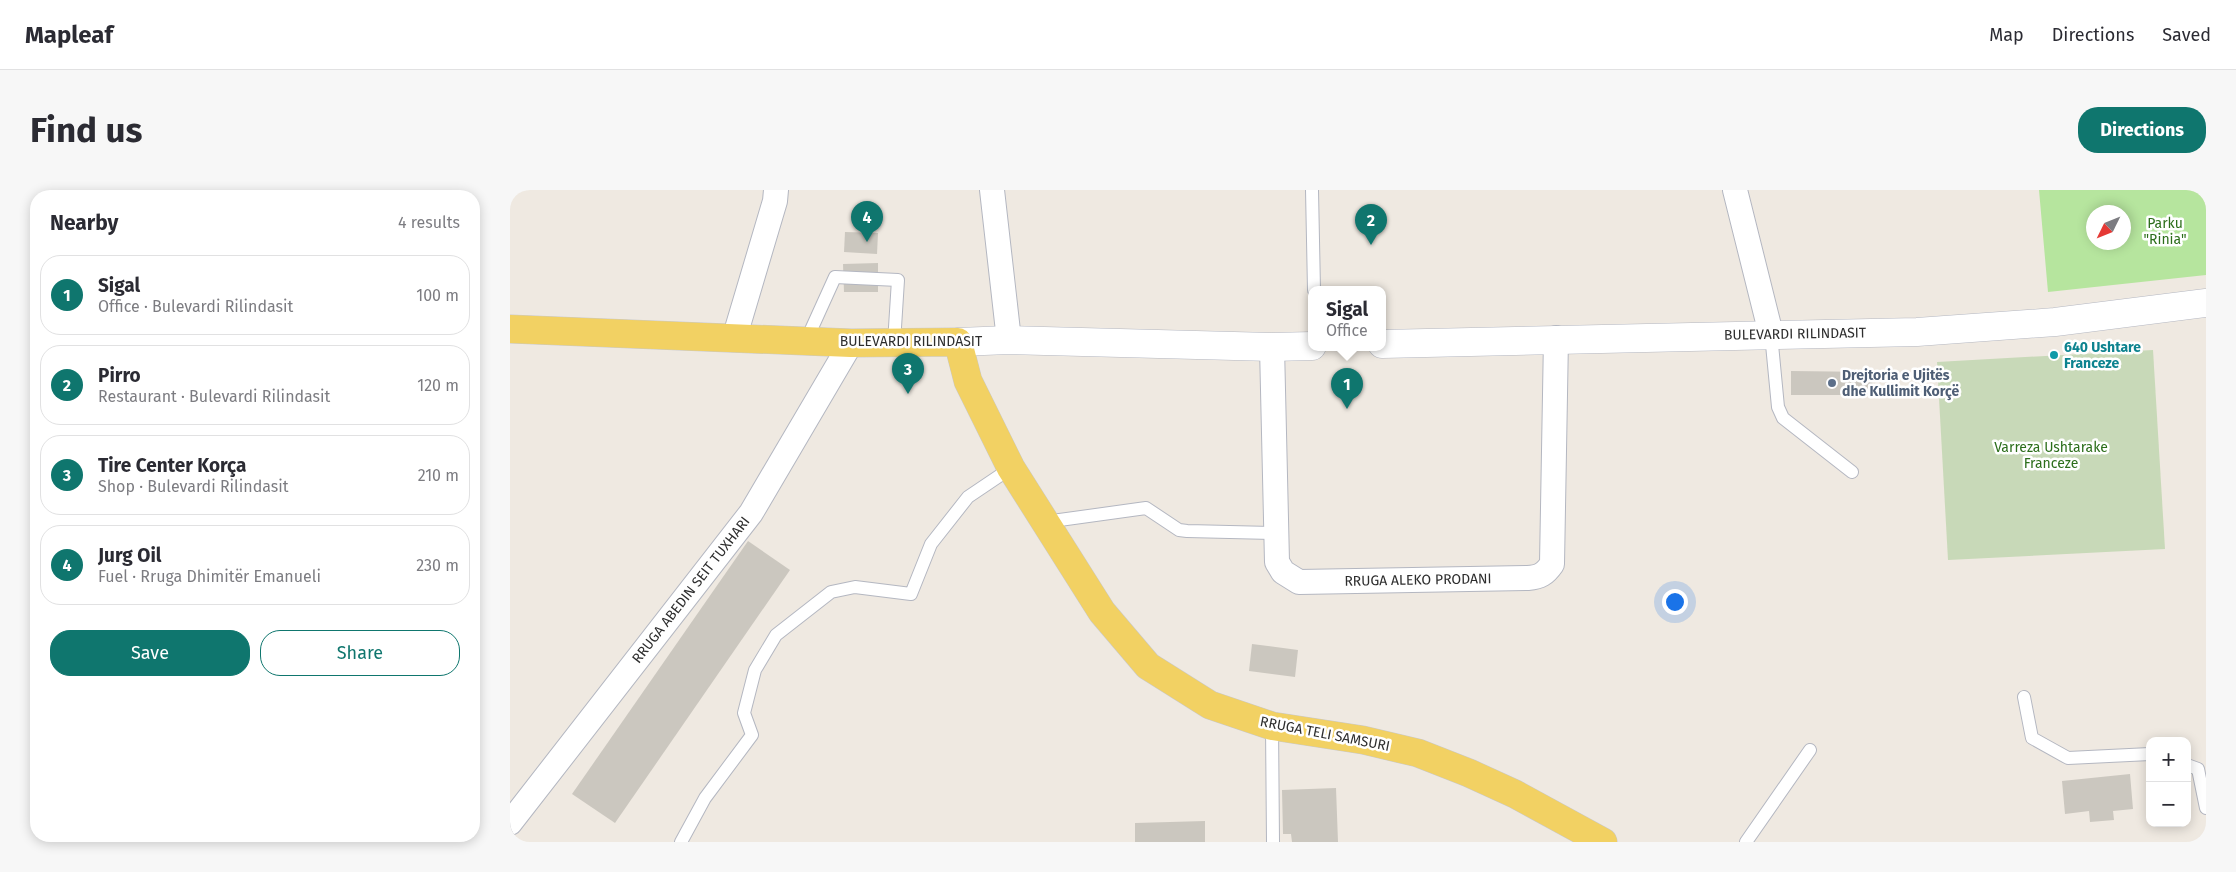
<!DOCTYPE html>
<meta charset="utf-8">
<style>
body{margin:0;font-family:"Fira Sans",sans-serif;background:#f7f7f7;color:#2b2b33}
.controls{position:absolute;right:15px;bottom:15px;display:grid;overflow:hidden;border-radius:10px;box-shadow:0 2px 12px #0003}
.controls button{width:45px;height:45px;display:grid;place-items:center;padding:0;border:0;border-bottom:1px solid #e1e1e2;background:#fff;color:#2b2b33;font:25px sans-serif}
.compass{position:absolute;left:1576px;top:15px;width:45px;height:45px;border-radius:50%;background:#fff;box-shadow:0 2px 12px #0003;rotate:227deg}
.you{position:absolute;left:1164px;top:411px;width:18px;height:18px;margin:-12px;border:4px solid #fff;border-radius:50%;background:#1a73e8;box-shadow:0 0 0 8px #1a73e833}
.badge{display:grid;place-items:center;width:32px;height:32px;border-radius:50%;background:#0f766e;color:#fff;font-size:16px;font-weight:700}
.pin{position:absolute;translate:-50% -41px;filter:drop-shadow(0 1px 2px #0008)}
.pin::after{content:'';position:absolute;top:26px;width:18px;height:15px;background:inherit;clip-path:polygon(0 0,100% 0,50% 100%)}
.popup{position:absolute;left:798px;top:96px;width:78px;height:65px;box-sizing:border-box;display:grid;place-content:center;border-radius:10px;background:#fff;filter:drop-shadow(0 1px 4px #0005);font-size:16px;white-space:nowrap;color:#7c7c81}
.popup b{font-size:19px;color:#2b2b33}
.popup::after{content:'';position:absolute;left:50%;top:100%;margin-left:-10px;border:10px solid transparent;border-top-color:#fff}
.list{margin:0;padding:0;list-style:none}
h2{display:flex;justify-content:space-between;align-items:center;height:65px;margin:0;padding:0 20px;font-size:21px}
h2 small{font-size:16px;font-weight:400;color:#7c7c81}
.list li{display:grid;grid-template-columns:32px 1fr auto;gap:15px;align-items:center;box-sizing:border-box;height:80px;margin:0 10px 10px;padding:0 10px;border:1px solid #e1e1e2;border-radius:20px}
.list b{display:block;font-size:19px;white-space:nowrap}
.list p{margin:0;font-size:16px;white-space:nowrap;color:#7c7c81}
.list em{font-size:16px;font-style:normal;color:#7c7c81}
.actions{display:flex;gap:10px;padding:15px 20px}
.actions a{flex:1;padding:11px 0;border:1px solid #0f766e;border-radius:20px;text-align:center;font-size:18px;color:#0f766e}
.actions .main{background:#0f766e;color:#fff}
.map{position:relative;flex:none;width:1696px;height:652px;overflow:hidden;border-radius:20px}
header{display:flex;align-items:center;gap:30px;box-sizing:border-box;height:70px;padding:0 25px;background:#fff;border-bottom:1px solid #e1e1e2}
header strong{font-size:24px}
nav{display:flex;gap:28px;margin-inline-start:auto;font-size:18px}
.intro{display:flex;align-items:center;justify-content:space-between;box-sizing:border-box;height:120px;padding:0 30px}
h1{margin:0;font-size:35px}
.button{padding:12px 22px;border-radius:20px;background:#0f766e;color:#fff;font-size:18px;font-weight:700}
main{display:flex;gap:30px;padding:0 30px}
aside{flex:1;background:#fff;border-radius:20px;box-shadow:0 2px 12px #0003}
.map>svg:first-child{display:block}
</style>
<header>
<strong>Mapleaf</strong>
<nav><a>Map</a><a>Directions</a><a>Saved</a></nav>
</header>
<div class="intro"><h1>Find us</h1><a class="button">Directions</a></div>
<main>
<aside>
<h2>Nearby<small>4 results</small></h2>
<ul class="list">
<li><span class="badge">1</span><div><b>Sigal</b><p>Office · Bulevardi Rilindasit</p></div><em>100 m</em></li>
<li><span class="badge">2</span><div><b>Pirro</b><p>Restaurant · Bulevardi Rilindasit</p></div><em>120 m</em></li>
<li><span class="badge">3</span><div><b>Tire Center Korça</b><p>Shop · Bulevardi Rilindasit</p></div><em>210 m</em></li>
<li><span class="badge">4</span><div><b>Jurg Oil</b><p>Fuel · Rruga Dhimitër Emanueli</p></div><em>230 m</em></li>
</ul>
<div class="actions"><a class="main">Save</a><a>Share</a></div>
</aside>
<div class="map">
<svg width="1696" height="652" viewBox="0 0 1696 652">
<rect width="100%" height="100%" fill="#efe9e1"/>
<!-- green -->
<path fill="#b6e59e" fill-rule="evenodd" d="M1529 0H1696V85L1538 102ZM1584 22H1614V52H1584Z"/>
<!-- cemetery -->
<polygon fill="#c8d9b8" points="1643,160 1655,359 1438,370 1427,172"/>
<!-- building -->
<g fill="#cbc7bf">
<polygon points="335,42 368,43 367,64 334,62"/>
<polygon points="368,73 368,102 334,102 333,74"/>
<polygon points="1281,181 1363,182 1362,205 1281,205"/>
<polygon points="238,351 280,380 105,633 62,604"/>
<polygon points="742,454 788,460 785,487 739,481"/>
<polygon points="1620,584 1623,619 1603,621 1604,630 1580,632 1579,621 1555,624 1552,591"/>
<polygon points="826,598 828,652 782,652 781,644 773,644 772,600"/>
<polygon points="695,631 695,652 625,652 625,633"/>
</g>
<g fill="none" stroke-linecap="round" stroke-linejoin="round">
<defs>
<g id="lane">
<polyline points="802,0 804,100"/>
<polyline points="1261,144 1268,217 1273,228 1342,282"/>
<polyline points="296,151 325,87 388,90 384,153"/>
<polyline points="535,332 636,318 669,340 677,341 766,343"/>
<polyline points="1514,507 1522,548 1558,568 1640,564"/>
<polyline points="762,536 763,652"/>
<polyline points="1677,575 1688,579 1696,618"/>
<polyline points="171,652 195,608 242,545 234,523 245,480 266,445 321,402 345,397 401,404 421,354 458,307 501,278"/>
<polyline points="1236,652 1300,560"/>
</g>
<g id="street">
<polyline points="482,0 499,150"/>
<polyline points="1225,0 1261,144"/>
<polyline points="224,149 265,11 266,0"/>
<path d="M762 157 767 372 773 382 789 392 1018 388C1030 387 1035 384 1042 374L1046 148"/>
<polyline points="0,633 241,323 341,153"/>
</g>
<g id="secondary">
<polyline points="448,152 499,150 762,157 802,156"/>
<polyline points="872,154 1407,142 1545,132 1696,113"/>
</g>
<polyline id="primary" points="0,139 341,153 448,152 458,191 501,278 592,422 638,476 700,515 762,536 853,550 908,563 959,583 1005,604 1093,652"/>
</defs>
<!-- lane casing -->
<use href="#lane" stroke="#b4b7c1" stroke-width="14"/>
<!-- street casing -->
<use href="#street" stroke="#b4b7c1" stroke-width="26"/>
<!-- secondary casing -->
<use href="#secondary" stroke="#b4b7c1" stroke-width="29"/>
<!-- primary casing -->
<use href="#primary" stroke="#c9c9c9" stroke-width="29"/>
<!-- lane -->
<use href="#lane" stroke="#fff" stroke-width="12"/>
<!-- street -->
<use href="#street" stroke="#fff" stroke-width="24"/>
<!-- secondary -->
<use href="#secondary" stroke="#fff" stroke-width="28"/>
<!-- primary -->
<use href="#primary" stroke="#f2d163" stroke-width="28"/>
</g>
<!-- markers -->
<circle fill="#0f9aa8" stroke="#fff" stroke-width="2" cx="1544" cy="165" r="5"/>
<circle fill="#5c6f8a" stroke="#fff" stroke-width="2" cx="1322" cy="193" r="5"/>
<g text-anchor="middle" dominant-baseline="central" stroke-width="5" stroke-linejoin="round" paint-order="stroke">
<!-- park labels -->
<g font-size="14" fill="#2c6e1b" stroke="#fff">
<text x="1655" y="33">Parku<tspan x="1655" dy="16">"Rinia"</tspan></text>
<text x="1541" y="257">Varreza Ushtarake<tspan x="1541" dy="16">Franceze</tspan></text>
</g>
<!-- street labels -->
<g font-size="14" fill="#2e2e2e" stroke="#fff">
<text transform="translate(1285 144) rotate(-1)">BULEVARDI RILINDASIT</text>
<text x="401" y="151">BULEVARDI RILINDASIT</text>
<text transform="translate(908 390) rotate(-1)">RRUGA ALEKO PRODANI</text>
<text transform="translate(181 400) rotate(-52)">RRUGA ABEDIN SEIT TUXHARI</text>
<text transform="translate(815 544) rotate(11)">RRUGA TELI SAMSURI</text>
</g>
<!-- culture labels -->
<g font-size="14" font-weight="bold" fill="#0d838f" stroke="#fff" text-anchor="start">
<text x="1554" y="157">640 Ushtare<tspan x="1554" dy="16">Franceze</tspan></text>
</g>
<!-- service labels -->
<g font-size="14" font-weight="bold" fill="#4e5e75" stroke="#fff" text-anchor="start">
<text x="1332" y="185">Drejtoria e Ujitës<tspan x="1332" dy="16">dhe Kullimit Korçë</tspan></text>
</g>
</g>
</svg>
<div class="controls">
<button>+</button>
<button>−</button>
</div>
<svg class="compass" viewBox="-18 -18 36 36"><path d="M0-13l5 13h-10z" fill="#e53935"/><path d="M0 13l5-13h-10z" fill="#7c7c81"/></svg>
<div class="you"></div>
<div class="pin badge" style="left:837px;top:219px">1</div>
<div class="popup"><b>Sigal</b>Office</div>
<div class="pin badge" style="left:861px;top:55px">2</div>
<div class="pin badge" style="left:398px;top:204px">3</div>
<div class="pin badge" style="left:357px;top:52px">4</div>
</div>
</main>
